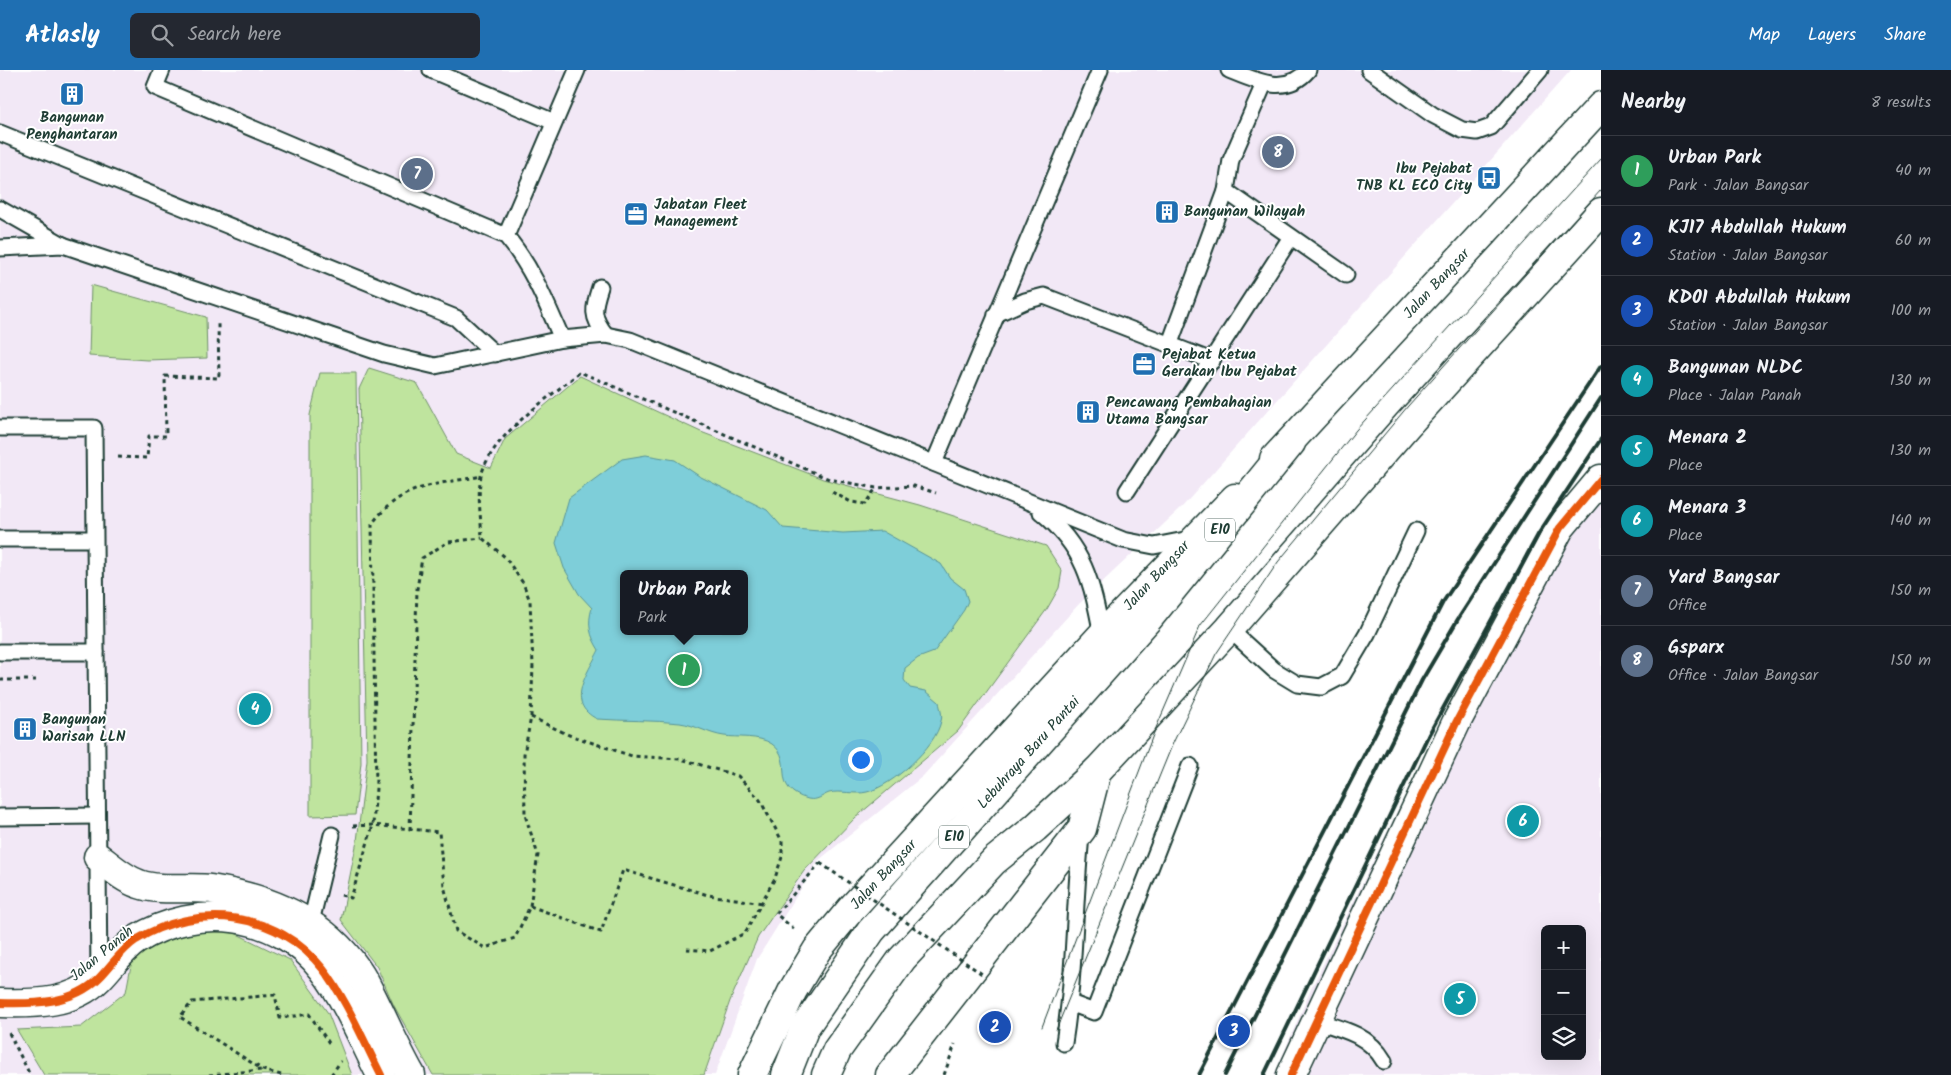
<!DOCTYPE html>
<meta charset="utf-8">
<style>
body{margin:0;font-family:Kalam,sans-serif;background:#242831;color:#f1f3f6}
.controls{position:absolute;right:15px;bottom:15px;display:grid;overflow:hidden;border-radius:8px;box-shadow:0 5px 20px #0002}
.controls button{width:45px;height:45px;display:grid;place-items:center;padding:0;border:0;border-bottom:1px solid #363941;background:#171b24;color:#f1f3f6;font:25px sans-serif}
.you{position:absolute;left:860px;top:689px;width:18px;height:18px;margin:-12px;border:4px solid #fff;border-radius:50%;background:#1a73e8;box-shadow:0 0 0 8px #1a73e833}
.badge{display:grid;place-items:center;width:32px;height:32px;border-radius:50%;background:#1f6fb2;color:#fff;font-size:16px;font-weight:700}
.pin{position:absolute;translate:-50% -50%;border:2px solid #fff;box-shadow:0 1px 5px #0006}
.popup{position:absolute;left:620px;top:500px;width:128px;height:65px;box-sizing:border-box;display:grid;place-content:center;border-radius:8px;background:#171b24;filter:drop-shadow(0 1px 4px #0005);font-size:16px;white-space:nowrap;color:#9ea1a6}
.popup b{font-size:19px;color:#f1f3f6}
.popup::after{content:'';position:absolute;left:50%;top:100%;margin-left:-10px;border:10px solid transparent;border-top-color:#171b24}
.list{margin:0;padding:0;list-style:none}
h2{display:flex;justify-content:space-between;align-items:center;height:65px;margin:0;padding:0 20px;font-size:21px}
h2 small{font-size:16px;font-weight:400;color:#9ea1a6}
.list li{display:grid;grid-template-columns:32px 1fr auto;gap:15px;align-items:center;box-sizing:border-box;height:70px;padding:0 20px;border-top:1px solid #363941}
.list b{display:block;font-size:19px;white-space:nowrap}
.list p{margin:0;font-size:16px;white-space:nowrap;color:#9ea1a6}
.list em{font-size:16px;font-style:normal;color:#9ea1a6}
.icon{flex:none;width:28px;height:28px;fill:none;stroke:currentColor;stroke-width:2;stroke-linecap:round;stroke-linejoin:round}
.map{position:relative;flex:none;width:1601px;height:1005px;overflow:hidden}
header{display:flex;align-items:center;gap:30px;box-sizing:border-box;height:70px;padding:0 25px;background:#1f6fb2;color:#fff}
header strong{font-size:24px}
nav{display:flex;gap:28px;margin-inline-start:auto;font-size:18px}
.search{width:350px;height:45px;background:#242831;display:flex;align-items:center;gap:12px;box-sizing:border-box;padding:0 18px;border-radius:8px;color:#9ea1a6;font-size:19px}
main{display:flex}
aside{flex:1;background:#171b24}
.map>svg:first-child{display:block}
</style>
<header>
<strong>Atlasly</strong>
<div class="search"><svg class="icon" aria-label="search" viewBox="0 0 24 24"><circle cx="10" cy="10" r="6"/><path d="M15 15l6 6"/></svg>Search here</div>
<nav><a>Map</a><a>Layers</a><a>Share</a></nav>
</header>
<main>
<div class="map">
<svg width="1601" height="1005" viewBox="0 0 1601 1005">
<rect width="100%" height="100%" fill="#fff"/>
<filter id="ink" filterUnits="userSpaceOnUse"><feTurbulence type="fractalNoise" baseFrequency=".02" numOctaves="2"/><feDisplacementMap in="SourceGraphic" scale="10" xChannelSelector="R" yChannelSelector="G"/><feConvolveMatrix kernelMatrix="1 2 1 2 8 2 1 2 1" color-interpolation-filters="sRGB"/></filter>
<g filter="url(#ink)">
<!-- built -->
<g fill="#f2e8f6" fill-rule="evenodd">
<path d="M0 0H1571L1183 436 1079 534 923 706 819 790 757 889 715 1005H0ZM624 504H744V561H624Z"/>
<path d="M1601 393V1005H1274L1312 917 1451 631 1551 453ZM1545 859H1582V986H1545Z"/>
</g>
<!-- green -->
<g fill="#bfe49e" stroke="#6f9069" fill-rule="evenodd">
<polygon points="91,215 206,247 207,288 147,290 89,286"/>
<path d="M369 298 417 313 456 384 491 398 505 369 580 306 701 362 823 409 920 435 1046 476 1062 501 1059 518 1047 539 958 661 855 748 804 801 758 867 730 931 704 1005H433L394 936 377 897 341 850 357 771 367 690 359 319ZM624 504H744V561H624Z"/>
<polygon points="320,303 356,303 361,693 355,745 310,746 310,345"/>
<polygon points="194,858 235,863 290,890 328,943 352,1005 44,1005 17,960 81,957 126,922 132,890 166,865"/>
</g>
<!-- water -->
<path fill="#7eced9" stroke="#589497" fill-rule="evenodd" d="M646 385 675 390 699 406 767 440 783 458 843 463 882 461 941 494 950 508 964 519 968 531 964 540 934 582 918 588 905 598 904 610 910 618 926 621 939 632C940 638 943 646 941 651 936 677 892 716 867 722 855 725 840 720 829 723 821 726 818 731 808 729 768 718 796 691 772 674 759 665 738 668 724 666 709 664 695 655 680 653 653 650 624 651 597 649 565 633 587 604 599 580 590 566 587 554 592 538L579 524 564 498 556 473 569 428 622 389ZM624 504H744V561H624Z"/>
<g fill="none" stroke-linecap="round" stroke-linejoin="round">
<defs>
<g id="service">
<path d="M162 0 155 17 506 166C532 197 546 232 562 269"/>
<polyline points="431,0 554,52"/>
<path d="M1229 0C1256 11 1286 26 1308 0"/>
<polyline points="1369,0 1433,45 1462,60 1477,62 1491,57 1540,0"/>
<polyline points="0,63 456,248 495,284"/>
<polyline points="1226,121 1346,205"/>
<polyline points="0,139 63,175"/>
<polyline points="506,166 577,0"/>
<polyline points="0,178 63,175 384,284 435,296 562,269 606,265 630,270 1123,470 1154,476 1190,469"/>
<path d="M600 217C593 238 591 247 606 265"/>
<polyline points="996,244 1025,231 1044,226 1212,291"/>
<polyline points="1170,273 1226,121 1231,90 1264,14"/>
<polyline points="0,358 94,358 99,907"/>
<polyline points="934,393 1100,0"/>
<polyline points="1127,421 1291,167"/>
<path d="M1041 442C1084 477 1092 512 1102 565"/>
<polyline points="0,469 94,469"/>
<polyline points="1229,559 1274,600 1297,614 1321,617 1342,606 1367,564 1416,461"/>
<polyline points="0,582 96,582"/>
<polyline points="0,747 97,746"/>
<polyline points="311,852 332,765"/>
<polyline points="1070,933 1094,942 1190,696"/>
<path d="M1316 951C1343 959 1369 965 1384 991"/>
<path d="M1064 973C1075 904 1074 835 1081 766"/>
</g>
<g id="minor">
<path d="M98 787C111 797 124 809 139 814 161 822 189 816 211 819 274 829 333 855 365 913 381 943 394 975 411 1005"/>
<path d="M0 933C35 934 73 934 99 908 112 895 121 880 136 870 197 832 278 841 323 899 347 930 363 970 381 1005"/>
<polyline points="1291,1005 1456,653 1560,458 1601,409"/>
</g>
<g id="secondary">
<polyline points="1274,389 1601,36"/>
<polyline points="752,1005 793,920 817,880 851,839 1102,565 1235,428"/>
<polyline points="890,1005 1082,759 1097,701 1229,559 1407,355 1601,142"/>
</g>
<g id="motorway">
<polyline points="786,1005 805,957 871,861 1149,548 1291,373"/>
<polyline points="826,1005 837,980 902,889 994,791 1035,758 1097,701"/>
</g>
</defs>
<!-- service casing -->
<use href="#service" stroke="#1f3d34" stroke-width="19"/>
<!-- minor casing -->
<use href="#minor" stroke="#1f3d34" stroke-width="31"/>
<!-- secondary casing -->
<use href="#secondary" stroke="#1f3d34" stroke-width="31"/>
<!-- motorway casing -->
<use href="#motorway" stroke="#1f3d34" stroke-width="31"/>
<!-- path -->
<g stroke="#1f3d34" stroke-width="3" stroke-dasharray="4 4" stroke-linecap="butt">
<polyline points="118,387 147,388 149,366 166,366 165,306 219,308 218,254"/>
<polyline points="832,422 851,432 865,434 876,418"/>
<polyline points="0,610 36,610 36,606"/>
<polyline points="531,647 569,665 632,686 681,689 738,706 760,730 782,771 782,787 775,808 745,863 710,881 687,879"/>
<path d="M353 756 373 755 439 762 444 816 456 861 485 878 515 868 530 836 538 785 525 745 524 684 531 647 533 595 530 531 523 513 505 487 482 468C481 448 477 426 481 406 492 364 548 329 580 302L829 409 876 418 914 416 936 423"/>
<polyline points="410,760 417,519 422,488 448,472 482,468"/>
<path d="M341 825 351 828 373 755 376 718 372 454C402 413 436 415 482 406"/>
<polyline points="530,836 601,862 623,800 708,825 763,833"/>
<polyline points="794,859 776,844 820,793"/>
<polyline points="9,963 30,1005"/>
<polyline points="209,1005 262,1000"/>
<polyline points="281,1005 263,1000 180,947 192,932 275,925 280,948 309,944 329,973"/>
<polyline points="331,1005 341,991"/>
<polyline points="944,1005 955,974"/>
</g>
<!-- service -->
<use href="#service" stroke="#fff" stroke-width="15"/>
<!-- minor -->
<use href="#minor" stroke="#fff" stroke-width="28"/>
<!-- secondary -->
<use href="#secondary" stroke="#fff" stroke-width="28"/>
<!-- motorway -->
<use href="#motorway" stroke="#fff" stroke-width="28"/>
<!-- tram -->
<g stroke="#1f3d34" stroke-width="1">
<polyline points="1042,957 1153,665 1200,556 1356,360 1601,89"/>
<polyline points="1056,960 1173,673 1216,584 1278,492 1408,336 1601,120"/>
</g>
<!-- rail -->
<g stroke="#1f3d34" stroke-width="4">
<polyline points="1199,1005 1443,532 1601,296"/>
<polyline points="1225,1005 1422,610 1458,549 1601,328"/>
<polyline points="1264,1005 1428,666 1539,463 1601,369"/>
</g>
<!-- path-bridge -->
<polyline stroke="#1f3d34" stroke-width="3" stroke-dasharray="4 4" stroke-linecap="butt" points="820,793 982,904"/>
<defs>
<g id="cycleway">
<path d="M0 933C35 934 73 934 99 908 112 895 121 880 136 870 197 832 278 841 323 899 347 930 363 970 381 1005"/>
<polyline points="1291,1005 1456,653 1560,458 1601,409"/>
</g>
</defs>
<!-- cycleway casing -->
<use href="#cycleway" stroke="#fff" stroke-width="11"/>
<!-- cycleway -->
<use href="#cycleway" stroke="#e8590c" stroke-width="8"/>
</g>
</g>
<!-- icons -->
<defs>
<symbol id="building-square" viewBox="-11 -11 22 22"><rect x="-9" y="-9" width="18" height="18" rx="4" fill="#1f6fb2" stroke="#fff"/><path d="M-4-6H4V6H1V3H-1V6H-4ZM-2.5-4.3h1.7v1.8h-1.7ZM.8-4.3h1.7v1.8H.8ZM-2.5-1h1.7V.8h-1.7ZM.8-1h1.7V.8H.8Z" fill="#fff"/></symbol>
<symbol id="bus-square" viewBox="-11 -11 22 22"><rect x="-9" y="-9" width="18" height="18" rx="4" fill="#1f6fb2" stroke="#fff"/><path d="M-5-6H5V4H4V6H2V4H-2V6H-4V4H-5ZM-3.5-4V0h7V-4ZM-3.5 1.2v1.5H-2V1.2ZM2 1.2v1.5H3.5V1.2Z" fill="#fff"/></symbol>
<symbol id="office-square" viewBox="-11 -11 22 22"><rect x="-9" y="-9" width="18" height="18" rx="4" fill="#1f6fb2" stroke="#fff"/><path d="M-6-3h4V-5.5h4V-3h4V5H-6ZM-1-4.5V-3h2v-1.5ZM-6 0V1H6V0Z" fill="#fff"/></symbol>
</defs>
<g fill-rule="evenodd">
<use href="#building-square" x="58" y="10" width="28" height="28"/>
<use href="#bus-square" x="1475" y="94" width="28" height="28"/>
<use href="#building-square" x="1153" y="128" width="28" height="28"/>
<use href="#office-square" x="622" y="130" width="28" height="28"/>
<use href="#office-square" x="1130" y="280" width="28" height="28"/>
<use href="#building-square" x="1074" y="328" width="28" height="28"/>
<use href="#building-square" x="11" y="645" width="28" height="28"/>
</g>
<g text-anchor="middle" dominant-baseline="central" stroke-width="4" stroke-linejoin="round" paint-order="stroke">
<!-- shield labels -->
<g fill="#fff" stroke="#627771" stroke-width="1">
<rect x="1205" y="448.5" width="30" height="23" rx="4"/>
<rect x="939" y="755.5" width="30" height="23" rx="4"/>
</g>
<g font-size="14" font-weight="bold" fill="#1f3d34">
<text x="1220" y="460">E10</text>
<text x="954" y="767">E10</text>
</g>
<!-- poi labels -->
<g font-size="15" font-weight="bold" fill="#1f3d34" stroke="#fff" text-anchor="start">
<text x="72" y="48" text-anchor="middle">Bangunan<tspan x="72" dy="17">Penghantaran</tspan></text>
<text x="1472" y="99" text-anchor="end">Ibu Pejabat<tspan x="1472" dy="17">TNB KL ECO City</tspan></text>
<text x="654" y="135">Jabatan Fleet<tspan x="654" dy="17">Management</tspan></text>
<text x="1184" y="142">Bangunan Wilayah</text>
<text x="1162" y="285">Pejabat Ketua<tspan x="1162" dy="17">Gerakan Ibu Pejabat</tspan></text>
<text x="1106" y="333">Pencawang Pembahagian<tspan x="1106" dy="17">Utama Bangsar</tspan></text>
<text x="42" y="650">Bangunan<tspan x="42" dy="17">Warisan LLN</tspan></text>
</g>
<!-- street labels -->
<g font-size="15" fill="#1f3d34" stroke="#fff">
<text transform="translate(1437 214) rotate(-47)">Jalan Bangsar</text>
<text transform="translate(1157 506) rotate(-47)">Jalan Bangsar</text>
<text transform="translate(1029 683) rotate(-48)">Lebuhraya Baru Pantai</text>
<text transform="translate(884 805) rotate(-47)">Jalan Bangsar</text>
<text transform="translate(102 884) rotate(-40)">Jalan Panah</text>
</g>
</g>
</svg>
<div class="controls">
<button>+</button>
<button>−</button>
<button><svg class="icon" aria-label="layers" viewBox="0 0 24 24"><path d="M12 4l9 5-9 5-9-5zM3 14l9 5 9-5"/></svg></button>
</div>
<div class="you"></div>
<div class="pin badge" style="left:684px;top:600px;background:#2e9e5b">1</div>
<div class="popup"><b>Urban Park</b>Park</div>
<div class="pin badge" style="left:995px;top:957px;background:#1a4fb4">2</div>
<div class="pin badge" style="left:1234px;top:961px;background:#1a4fb4">3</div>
<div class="pin badge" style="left:255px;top:639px;background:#0f9aa8">4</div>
<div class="pin badge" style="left:1460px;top:929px;background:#0f9aa8">5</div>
<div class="pin badge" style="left:1523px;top:751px;background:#0f9aa8">6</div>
<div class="pin badge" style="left:417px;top:104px;background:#5c6f8a">7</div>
<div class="pin badge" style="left:1278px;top:82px;background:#5c6f8a">8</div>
</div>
<aside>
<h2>Nearby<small>8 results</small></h2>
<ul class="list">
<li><span class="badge" style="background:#2e9e5b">1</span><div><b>Urban Park</b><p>Park · Jalan Bangsar</p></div><em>40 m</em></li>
<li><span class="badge" style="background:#1a4fb4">2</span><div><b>KJ17 Abdullah Hukum</b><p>Station · Jalan Bangsar</p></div><em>60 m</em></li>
<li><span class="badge" style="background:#1a4fb4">3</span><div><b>KD01 Abdullah Hukum</b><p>Station · Jalan Bangsar</p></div><em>100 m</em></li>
<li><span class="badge" style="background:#0f9aa8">4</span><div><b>Bangunan NLDC</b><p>Place · Jalan Panah</p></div><em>130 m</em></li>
<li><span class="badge" style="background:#0f9aa8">5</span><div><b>Menara 2</b><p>Place</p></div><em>130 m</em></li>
<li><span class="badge" style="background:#0f9aa8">6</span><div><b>Menara 3</b><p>Place</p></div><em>140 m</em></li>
<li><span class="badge" style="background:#5c6f8a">7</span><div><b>Yard Bangsar</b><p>Office</p></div><em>150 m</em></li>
<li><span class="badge" style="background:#5c6f8a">8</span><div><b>Gsparx</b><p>Office · Jalan Bangsar</p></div><em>150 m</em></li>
</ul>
</aside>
</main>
